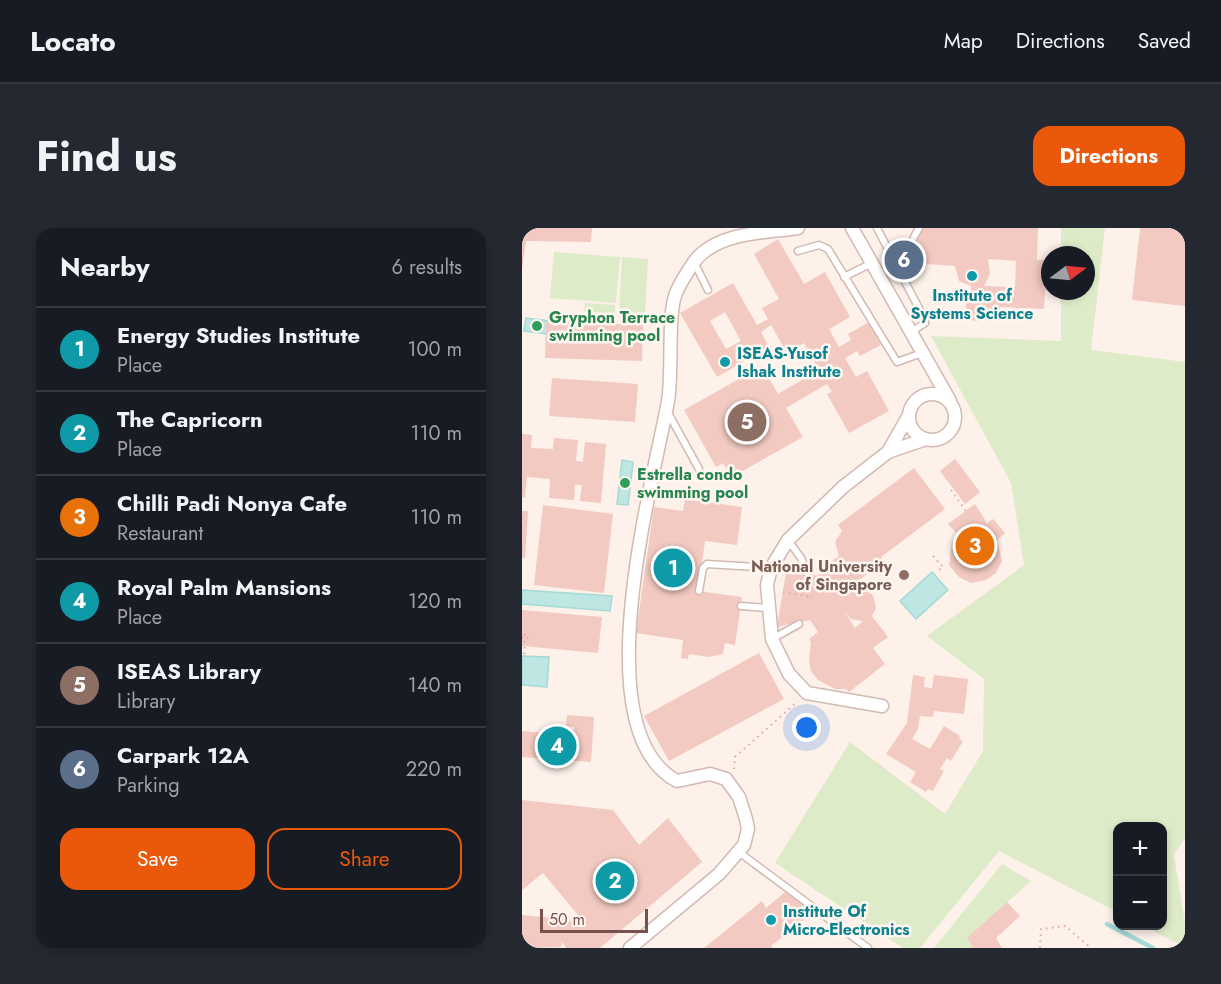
<!DOCTYPE html>
<meta charset="utf-8">
<style>
body{margin:0;font-family:Jost,sans-serif;background:#242831;color:#f1f3f6}
.controls{position:absolute;right:18px;bottom:18px;display:grid;overflow:hidden;border-radius:12px;box-shadow:0 3px 9px #0003}
.controls button{width:54px;height:54px;display:grid;place-items:center;padding:0;border:0;border-bottom:2px solid #363941;background:#171b24;color:#f1f3f6;font:30px sans-serif}
.compass{position:absolute;left:519px;top:18px;width:54px;height:54px;border-radius:50%;background:#171b24;box-shadow:0 3px 9px #0003;rotate:74deg}
.scale{position:absolute;left:18px;bottom:15px;width:108px;box-sizing:border-box;padding-left:6px;border:3px solid #78524d;border-top:0;font-size:16px;line-height:21px;white-space:nowrap;color:#78524d;-webkit-text-stroke:4px #fff6f1;paint-order:stroke}
.you{position:absolute;left:285px;top:500px;width:21px;height:21px;margin:-15px;border:4px solid #fff;border-radius:50%;background:#1a73e8;box-shadow:0 0 0 9px #1a73e833}
.badge{display:grid;place-items:center;width:39px;height:39px;border-radius:50%;background:#ea580c;color:#fff;font-size:20px;font-weight:700}
.pin{position:absolute;translate:-50% -50%;border:3px solid #fff;box-shadow:0 2px 6px #0006}
.list{margin:0;padding:0;list-style:none}
h2{display:flex;justify-content:space-between;align-items:center;height:78px;margin:0;padding:0 24px;font-size:26px}
h2 small{font-size:20px;font-weight:400;color:#9ea1a6}
.list li{display:grid;grid-template-columns:39px 1fr auto;gap:18px;align-items:center;box-sizing:border-box;height:84px;padding:0 24px;border-top:2px solid #363941}
.list b{display:block;font-size:22px;white-space:nowrap}
.list p{margin:0;font-size:20px;white-space:nowrap;color:#9ea1a6}
.list em{font-size:20px;font-style:normal;color:#9ea1a6}
.actions{display:flex;gap:12px;padding:18px 24px}
.actions a{flex:1;padding:14px 0;border:2px solid #ea580c;border-radius:18px;text-align:center;font-size:21px;color:#ea580c}
.actions .main{background:#ea580c;color:#fff}
.map{position:relative;flex:none;width:663px;height:720px;overflow:hidden;border-radius:18px}
header{display:flex;align-items:center;gap:36px;box-sizing:border-box;height:84px;padding:0 30px;background:#171b24;border-bottom:2px solid #363941}
header strong{font-size:28px}
nav{display:flex;gap:33px;margin-inline-start:auto;font-size:21px}
.intro{display:flex;align-items:center;justify-content:space-between;box-sizing:border-box;height:144px;padding:0 36px}
h1{margin:0;font-size:42px}
.button{padding:15px 27px;border-radius:18px;background:#ea580c;color:#fff;font-size:21px;font-weight:700}
main{display:flex;gap:36px;padding:0 36px}
aside{flex:1;background:#171b24;border-radius:18px;box-shadow:0 3px 9px #0003}
.map>svg:first-child{display:block}
</style>
<header>
<strong>Locato</strong>
<nav><a>Map</a><a>Directions</a><a>Saved</a></nav>
</header>
<div class="intro"><h1>Find us</h1><a class="button">Directions</a></div>
<main>
<aside>
<h2>Nearby<small>6 results</small></h2>
<ul class="list">
<li><span class="badge" style="background:#0f9aa8">1</span><div><b>Energy Studies Institute</b><p>Place</p></div><em>100 m</em></li>
<li><span class="badge" style="background:#0f9aa8">2</span><div><b>The Capricorn</b><p>Place</p></div><em>110 m</em></li>
<li><span class="badge" style="background:#e8710a">3</span><div><b>Chilli Padi Nonya Cafe</b><p>Restaurant</p></div><em>110 m</em></li>
<li><span class="badge" style="background:#0f9aa8">4</span><div><b>Royal Palm Mansions</b><p>Place</p></div><em>120 m</em></li>
<li><span class="badge" style="background:#8d6e63">5</span><div><b>ISEAS Library</b><p>Library</p></div><em>140 m</em></li>
<li><span class="badge" style="background:#5c6f8a">6</span><div><b>Carpark 12A</b><p>Parking</p></div><em>220 m</em></li>
</ul>
<div class="actions"><a class="main">Save</a><a>Share</a></div>
</aside>
<div class="map">
<svg width="663" height="720" viewBox="0 0 663 720">
<rect width="100%" height="100%" fill="#fdf1ea"/>
<!-- green -->
<g fill="#deebc8">
<polygon points="539,0 583,0 569,122 663,134 663,610 652,627 663,695 663,719 621,698 640,698 640,598 596,598 595,684 477,623 398,720 381,720 253,635 328,514 423,586 461,523 462,451 405,408 502,337 489,255 409,108 539,113 539,63 564,63 564,27 539,27"/>
<polygon points="32,24 98,29 94,75 28,70"/>
<polygon points="100,29 126,31 123,85 97,84"/>
<polygon points="63,75 93,77 93,86 62,83"/>
<polygon points="480,636 509,653 445,710 451,720 412,720"/>
</g>
<!-- water -->
<g fill="#bee7e4" stroke="#a4d9d5" stroke-width="1.5">
<polygon points="4,90 27,93 25,106 2,103"/>
<polygon points="100,232 111,234 106,277 95,276"/>
<polygon points="410,344 426,362 394,391 378,373"/>
<polygon points="0,362 90,368 88,383 0,376"/>
<polygon points="0,428 27,429 25,459 0,457"/>
</g>
<g fill="none" stroke-linecap="round" stroke-linejoin="round">
<!-- stream -->
<polyline stroke="#a4d9d5" stroke-width="4.5" points="585,696 631,720"/>
</g>
<!-- building -->
<g fill="#f2cac1" fill-rule="evenodd">
<polygon points="0,0 70,0 69,14 4,13 0,41"/>
<path d="M397 0H516L515 32H525L522 81 478 79 477 88 461 87V93L444 92V62H449V58L437 53 433 38 389 35 394 15 400 3ZM466 31 494 33 493 59 462 58 468 45Z"/>
<polygon points="618,0 663,0 663,78 610,72"/>
<path d="M256 11 282 56 303 44 328 89 307 101 317 119 329 112 326 106 347 94 359 117 338 128 335 123 323 130 334 149 345 143 367 183 327 205 305 166 310 164 305 156 264 180 281 209 210 249 201 235 194 239 162 182 240 138 256 166 297 142 282 115 265 125 249 97 239 104 247 119 195 149 158 85 211 55 235 97 246 91 240 80 257 71 232 26ZM203 84 219 113 204 121 188 93Z"/>
<polygon points="24,93 121,97 120,133 23,130"/>
<polygon points="30,150 116,156 113,194 27,188"/>
<polygon points="0,206 10,207 9,220 31,221 32,210 56,212 54,233 61,234 63,214 84,216 79,275 58,273 60,257 53,257 52,272 27,270 28,251 5,249 3,270 0,269"/>
<polygon points="433,231 458,264 443,276 418,243"/>
<path d="M392 240 423 281 359 329 361 333 326 361 328 363 340 361 351 367 354 380 350 388 366 409 351 420 363 436 327 464 324 461H313L296 452 289 443 287 433 289 414 287 411 296 404 288 392 255 399 265 338 295 348 307 339 305 337 317 328 313 314 320 303 316 297ZM323 385 329 391 341 393 333 400Z"/>
<polygon points="163,271 220,279 215,317 183,313 176,363 220,369 213,417 203,415 201,426 186,429 167,426 166,431 159,430 161,412 114,405 132,279 161,283"/>
<polygon points="453,276 465,295 471,291 483,305 475,312 480,333 474,345 464,352 449,355 437,349 427,337 430,314 436,307 426,296"/>
<polygon points="21,277 91,286 82,365 12,357"/>
<polygon points="0,283 6,283 3,330 0,330"/>
<polygon points="0,382 80,389 76,425 0,418"/>
<polygon points="237,425 262,471 147,533 122,488"/>
<polygon points="391,447 403,449 402,459 410,460 412,447 446,451 442,486 412,483 411,489 398,488 396,501 390,511 408,521 422,498 438,508 437,511 441,513 429,533 425,530 418,541 422,543 411,563 406,561 404,564 388,554 394,544 364,526 385,495"/>
<polygon points="45,487 72,489 69,534 0,529 0,503 51,507 52,499 44,498"/>
<polygon points="0,572 91,582 117,617 146,590 180,634 78,720 44,720 40,714 39,719 9,720 10,717 0,715 0,687 42,691 41,698 56,687 21,645 0,662"/>
<polygon points="263,664 292,683 270,701 273,703 266,709 264,706 249,718 251,720 182,720 240,673 244,680"/>
<polygon points="485,674 498,688 474,710 480,720 451,720 445,710"/>
</g>
<g fill="none" stroke-linecap="round" stroke-linejoin="round">
<defs>
<g id="service">
<polyline points="355,0 402,90 403,95 389,104"/>
<polyline points="276,23 297,17 306,21 375,134 400,125"/>
<polyline points="172,34 186,62"/>
<polyline points="322,49 350,35"/>
<path d="M384 54C383 32 386 18 397 0"/>
<polyline points="145,183 177,241"/>
<polyline points="266,312 279,330 284,344"/>
<polyline points="177,363 181,340 185,336 249,340"/>
<polyline points="219,378 245,380"/>
<polyline points="250,411 277,396"/>
<polyline points="218,625 346,720"/>
</g>
<g id="minor">
<polyline points="330,0 428,173"/>
<circle cx="410" cy="189" r="23"/>
<polyline points="366,224 404,211"/>
<polyline points="360,478 285,465 267,446 250,411 245,357 249,340 266,312 321,259 366,224 387,187"/>
<path d="M108 720 197 646 222 617 226 601 224 591 217 569 204 551 188 546 155 553C61 503 131 256 146 173 151 145 145 87 154 65 158 55 166 43 172 34 194 4 242 5 276 0"/>
</g>
</defs>
<!-- service casing -->
<use href="#service" stroke="#d2b9b1" stroke-width="9"/>
<!-- minor casing -->
<use href="#minor" stroke="#d2b9b1" stroke-width="15"/>
<!-- path -->
<g stroke="#d8aca4" stroke-width="2" stroke-dasharray="1.5 4.5" stroke-linecap="butt">
<polyline points="429,262 444,283"/>
<polyline points="411,328 421,339 417,342"/>
<polyline points="261,364 291,369"/>
<polyline points="3,406 3,410 11,410"/>
<polyline points="0,409 3,410 2,428"/>
<polyline points="212,541 213,529 276,473"/>
<polyline points="518,720 519,701 543,698 569,720"/>
</g>
<!-- service -->
<use href="#service" stroke="#fff" stroke-width="6"/>
<!-- minor -->
<use href="#minor" stroke="#fff" stroke-width="12"/>
</g>
<!-- markers -->
<g fill="#0f9aa8" stroke="#fff6f1" stroke-width="2">
<circle cx="450" cy="48" r="6"/>
<circle cx="203" cy="134" r="6"/>
<circle cx="249" cy="692" r="6"/>
</g>
<g fill="#2e9e5b" stroke="#fff6f1" stroke-width="2">
<circle cx="15" cy="98" r="6"/>
<circle cx="103" cy="255" r="6"/>
</g>
<circle fill="#8d6e63" stroke="#fff6f1" stroke-width="2" cx="382" cy="347" r="6"/>
<g text-anchor="middle" dominant-baseline="central" stroke-width="5" stroke-linejoin="round" paint-order="stroke">
<!-- culture labels -->
<g font-size="16" font-weight="bold" fill="#0d838f" stroke="#fff6f1" text-anchor="start">
<text x="450" y="67" text-anchor="middle">Institute of<tspan x="450" dy="18">Systems Science</tspan></text>
<text x="215" y="125">ISEAS-Yusof<tspan x="215" dy="18">Ishak Institute</tspan></text>
<text x="261" y="683">Institute Of<tspan x="261" dy="18">Micro-Electronics</tspan></text>
</g>
<!-- leisure labels -->
<g font-size="16" font-weight="bold" fill="#27864d" stroke="#fff6f1" text-anchor="start">
<text x="27" y="89">Gryphon Terrace<tspan x="27" dy="18">swimming pool</tspan></text>
<text x="115" y="246">Estrella condo<tspan x="115" dy="18">swimming pool</tspan></text>
</g>
<!-- education labels -->
<g font-size="16" font-weight="bold" fill="#785e54" stroke="#fff6f1" text-anchor="end">
<text x="370" y="338">National University<tspan x="370" dy="18">of Singapore</tspan></text>
</g>
</g>
</svg>
<div class="controls">
<button>+</button>
<button>−</button>
</div>
<svg class="compass" viewBox="-18 -18 36 36"><path d="M0-13l5 13h-10z" fill="#e53935"/><path d="M0 13l5-13h-10z" fill="#9ea1a6"/></svg>
<div class="scale">50 m</div>
<div class="you"></div>
<div class="pin badge" style="left:151px;top:340px;background:#0f9aa8">1</div>
<div class="pin badge" style="left:93px;top:653px;background:#0f9aa8">2</div>
<div class="pin badge" style="left:453px;top:318px;background:#e8710a">3</div>
<div class="pin badge" style="left:35px;top:518px;background:#0f9aa8">4</div>
<div class="pin badge" style="left:225px;top:194px;background:#8d6e63">5</div>
<div class="pin badge" style="left:382px;top:32px;background:#5c6f8a">6</div>
</div>
</main>
